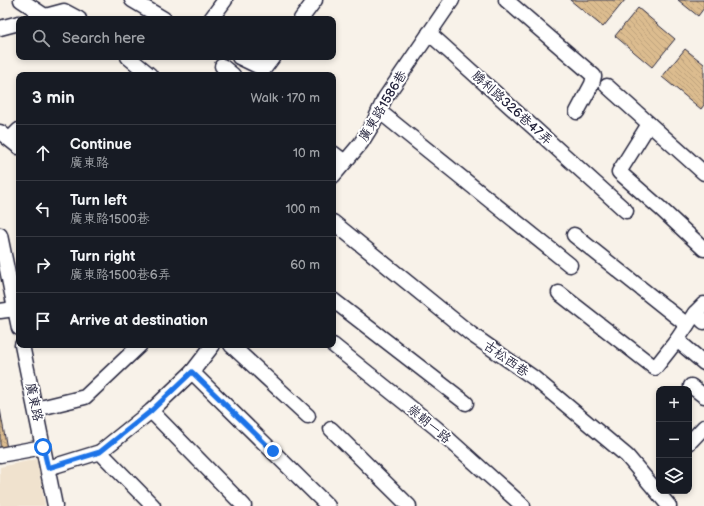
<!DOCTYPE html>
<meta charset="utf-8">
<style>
body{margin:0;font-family:"Balsamiq Sans","LXGW WenKai TC",sans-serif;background:#20242c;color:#f1f3f6}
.controls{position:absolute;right:12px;bottom:12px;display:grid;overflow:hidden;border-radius:8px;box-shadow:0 2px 6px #0003}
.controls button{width:36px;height:36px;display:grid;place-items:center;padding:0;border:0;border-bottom:1px solid #363941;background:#171b24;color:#f1f3f6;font:20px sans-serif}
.stop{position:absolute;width:12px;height:12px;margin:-9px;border:3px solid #1a73e8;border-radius:50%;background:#fff}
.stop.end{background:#1a73e8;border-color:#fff;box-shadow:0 1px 4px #0008}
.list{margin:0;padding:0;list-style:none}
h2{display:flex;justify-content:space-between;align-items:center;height:52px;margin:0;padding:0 16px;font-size:17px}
h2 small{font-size:13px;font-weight:400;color:#9ea1a6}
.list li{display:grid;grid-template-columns:26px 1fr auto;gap:12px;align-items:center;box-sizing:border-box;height:56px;padding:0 16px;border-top:1px solid #363941}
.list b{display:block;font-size:15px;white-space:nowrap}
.list p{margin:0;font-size:13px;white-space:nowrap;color:#9ea1a6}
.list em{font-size:13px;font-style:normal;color:#9ea1a6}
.icon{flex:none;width:22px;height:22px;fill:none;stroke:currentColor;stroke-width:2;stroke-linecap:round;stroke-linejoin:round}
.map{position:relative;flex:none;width:704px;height:506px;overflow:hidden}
.search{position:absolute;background:#171b24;box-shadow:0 2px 6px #0003;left:16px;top:16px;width:320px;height:44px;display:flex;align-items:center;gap:10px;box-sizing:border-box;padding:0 14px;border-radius:8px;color:#9ea1a6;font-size:15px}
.panel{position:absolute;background:#171b24;box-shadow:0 2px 6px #0003;left:16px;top:72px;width:320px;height:276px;border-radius:8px}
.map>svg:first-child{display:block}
</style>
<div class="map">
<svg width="704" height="506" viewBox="0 0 704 506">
<defs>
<pattern id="building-back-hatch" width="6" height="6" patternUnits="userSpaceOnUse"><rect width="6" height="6" fill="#dcbc8f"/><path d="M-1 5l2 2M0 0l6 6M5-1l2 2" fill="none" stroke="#bca17c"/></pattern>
</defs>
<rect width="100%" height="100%" fill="#f8f2e9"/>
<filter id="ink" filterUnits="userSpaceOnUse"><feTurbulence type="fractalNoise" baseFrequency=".025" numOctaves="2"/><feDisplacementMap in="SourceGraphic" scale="8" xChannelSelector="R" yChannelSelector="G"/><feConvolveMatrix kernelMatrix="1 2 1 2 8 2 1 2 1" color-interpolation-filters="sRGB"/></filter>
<g filter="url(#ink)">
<!-- built -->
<polygon fill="#f0e2ce" points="37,459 45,506 0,506 0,467"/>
<!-- building -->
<g fill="url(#building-back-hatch)" stroke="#22223b">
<polygon points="570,0 625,0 603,27"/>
<polygon points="678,0 704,0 704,8 698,16"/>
<polygon points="638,8 675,39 652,67 615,36"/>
<polygon points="685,49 704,64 704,105 701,109 662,77"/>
<polygon points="0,409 7,449 0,451"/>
</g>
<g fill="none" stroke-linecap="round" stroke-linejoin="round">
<defs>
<g id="minor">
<polyline points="21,0 45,16"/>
<polyline points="132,0 164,19"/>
<polyline points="506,0 594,76 592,84 577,112"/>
<polyline points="34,19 64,11 79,19"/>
<polyline points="211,19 225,0"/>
<polyline points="301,19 315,0"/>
<polyline points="0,28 19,23"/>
<polyline points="429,33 626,211"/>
<polyline points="128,57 150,75"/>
<polyline points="239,57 264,69 273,57"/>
<polyline points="222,66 233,75"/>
<polyline points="607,86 704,173"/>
<polyline points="379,111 570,265"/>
<polyline points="649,124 619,172 660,208 704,249"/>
<polyline points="0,132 19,147"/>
<polyline points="10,139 19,130"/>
<polyline points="333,153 345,162"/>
<polyline points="333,176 361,143 374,122 385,98 452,0"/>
<polyline points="333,222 471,334 534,378 627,456 669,506"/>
<polyline points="0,235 19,328"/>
<polyline points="574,235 687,325"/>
<polyline points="559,293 655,368 677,340 695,313"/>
<polyline points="333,300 466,403"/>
<polyline points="704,304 695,313 704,322"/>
<polyline points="0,311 15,309"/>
<polyline points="677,340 704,363"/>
<polyline points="22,345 55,506"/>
<polyline points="231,345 308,416"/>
<polyline points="333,345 435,427 523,506"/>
<polyline points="192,372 328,506"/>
<polyline points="691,386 704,396"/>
<polyline points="36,409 85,397 140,345"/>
<polyline points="151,411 244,506"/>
<polyline points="331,429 409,506"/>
<polyline points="689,443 704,427"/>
<polyline points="100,452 153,506"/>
<polyline points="0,455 43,447"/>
<polyline points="48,468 100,452 151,411 192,372 213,345"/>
</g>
</defs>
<!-- minor casing -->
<use href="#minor" stroke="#22223b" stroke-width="17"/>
<!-- minor -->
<use href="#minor" stroke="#fff" stroke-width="14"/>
</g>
</g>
<g fill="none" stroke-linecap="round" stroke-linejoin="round" filter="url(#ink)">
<!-- route -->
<polyline stroke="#1a73e8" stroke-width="5" points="43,447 48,468 100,452 151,411 192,372 273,451"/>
</g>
<g text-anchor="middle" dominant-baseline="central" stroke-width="4" stroke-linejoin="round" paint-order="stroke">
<!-- street labels -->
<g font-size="13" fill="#22223b" stroke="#fff">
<text transform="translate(383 106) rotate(-59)">廣東路1586巷</text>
<text transform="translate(512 108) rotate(42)">勝利路326巷47弄</text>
<text transform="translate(506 359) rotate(35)">古松西巷</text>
<text transform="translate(34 402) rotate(78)">廣東路</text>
<text transform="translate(429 424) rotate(40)">崇朝一路</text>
</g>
</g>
</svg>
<div class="controls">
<button>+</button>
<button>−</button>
<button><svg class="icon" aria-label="layers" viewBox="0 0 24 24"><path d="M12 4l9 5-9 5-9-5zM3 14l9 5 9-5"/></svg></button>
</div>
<div class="stop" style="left:43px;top:447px"></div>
<div class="stop end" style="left:273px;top:451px"></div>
<div class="search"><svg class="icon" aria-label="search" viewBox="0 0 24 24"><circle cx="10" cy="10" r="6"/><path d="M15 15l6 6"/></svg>Search here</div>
<section class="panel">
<h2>3 min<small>Walk · 170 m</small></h2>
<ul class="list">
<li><svg class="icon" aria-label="ahead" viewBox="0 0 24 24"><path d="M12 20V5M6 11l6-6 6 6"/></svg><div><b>Continue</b><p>廣東路</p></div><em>10 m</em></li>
<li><svg class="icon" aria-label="left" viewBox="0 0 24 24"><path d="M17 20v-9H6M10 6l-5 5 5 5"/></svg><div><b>Turn left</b><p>廣東路1500巷</p></div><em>100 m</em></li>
<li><svg class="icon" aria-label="right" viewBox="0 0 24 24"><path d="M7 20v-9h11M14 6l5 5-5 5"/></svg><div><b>Turn right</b><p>廣東路1500巷6弄</p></div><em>60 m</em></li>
<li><svg class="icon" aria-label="arrive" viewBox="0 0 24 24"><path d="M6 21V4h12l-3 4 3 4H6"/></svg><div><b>Arrive at destination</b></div></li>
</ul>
</section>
</div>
